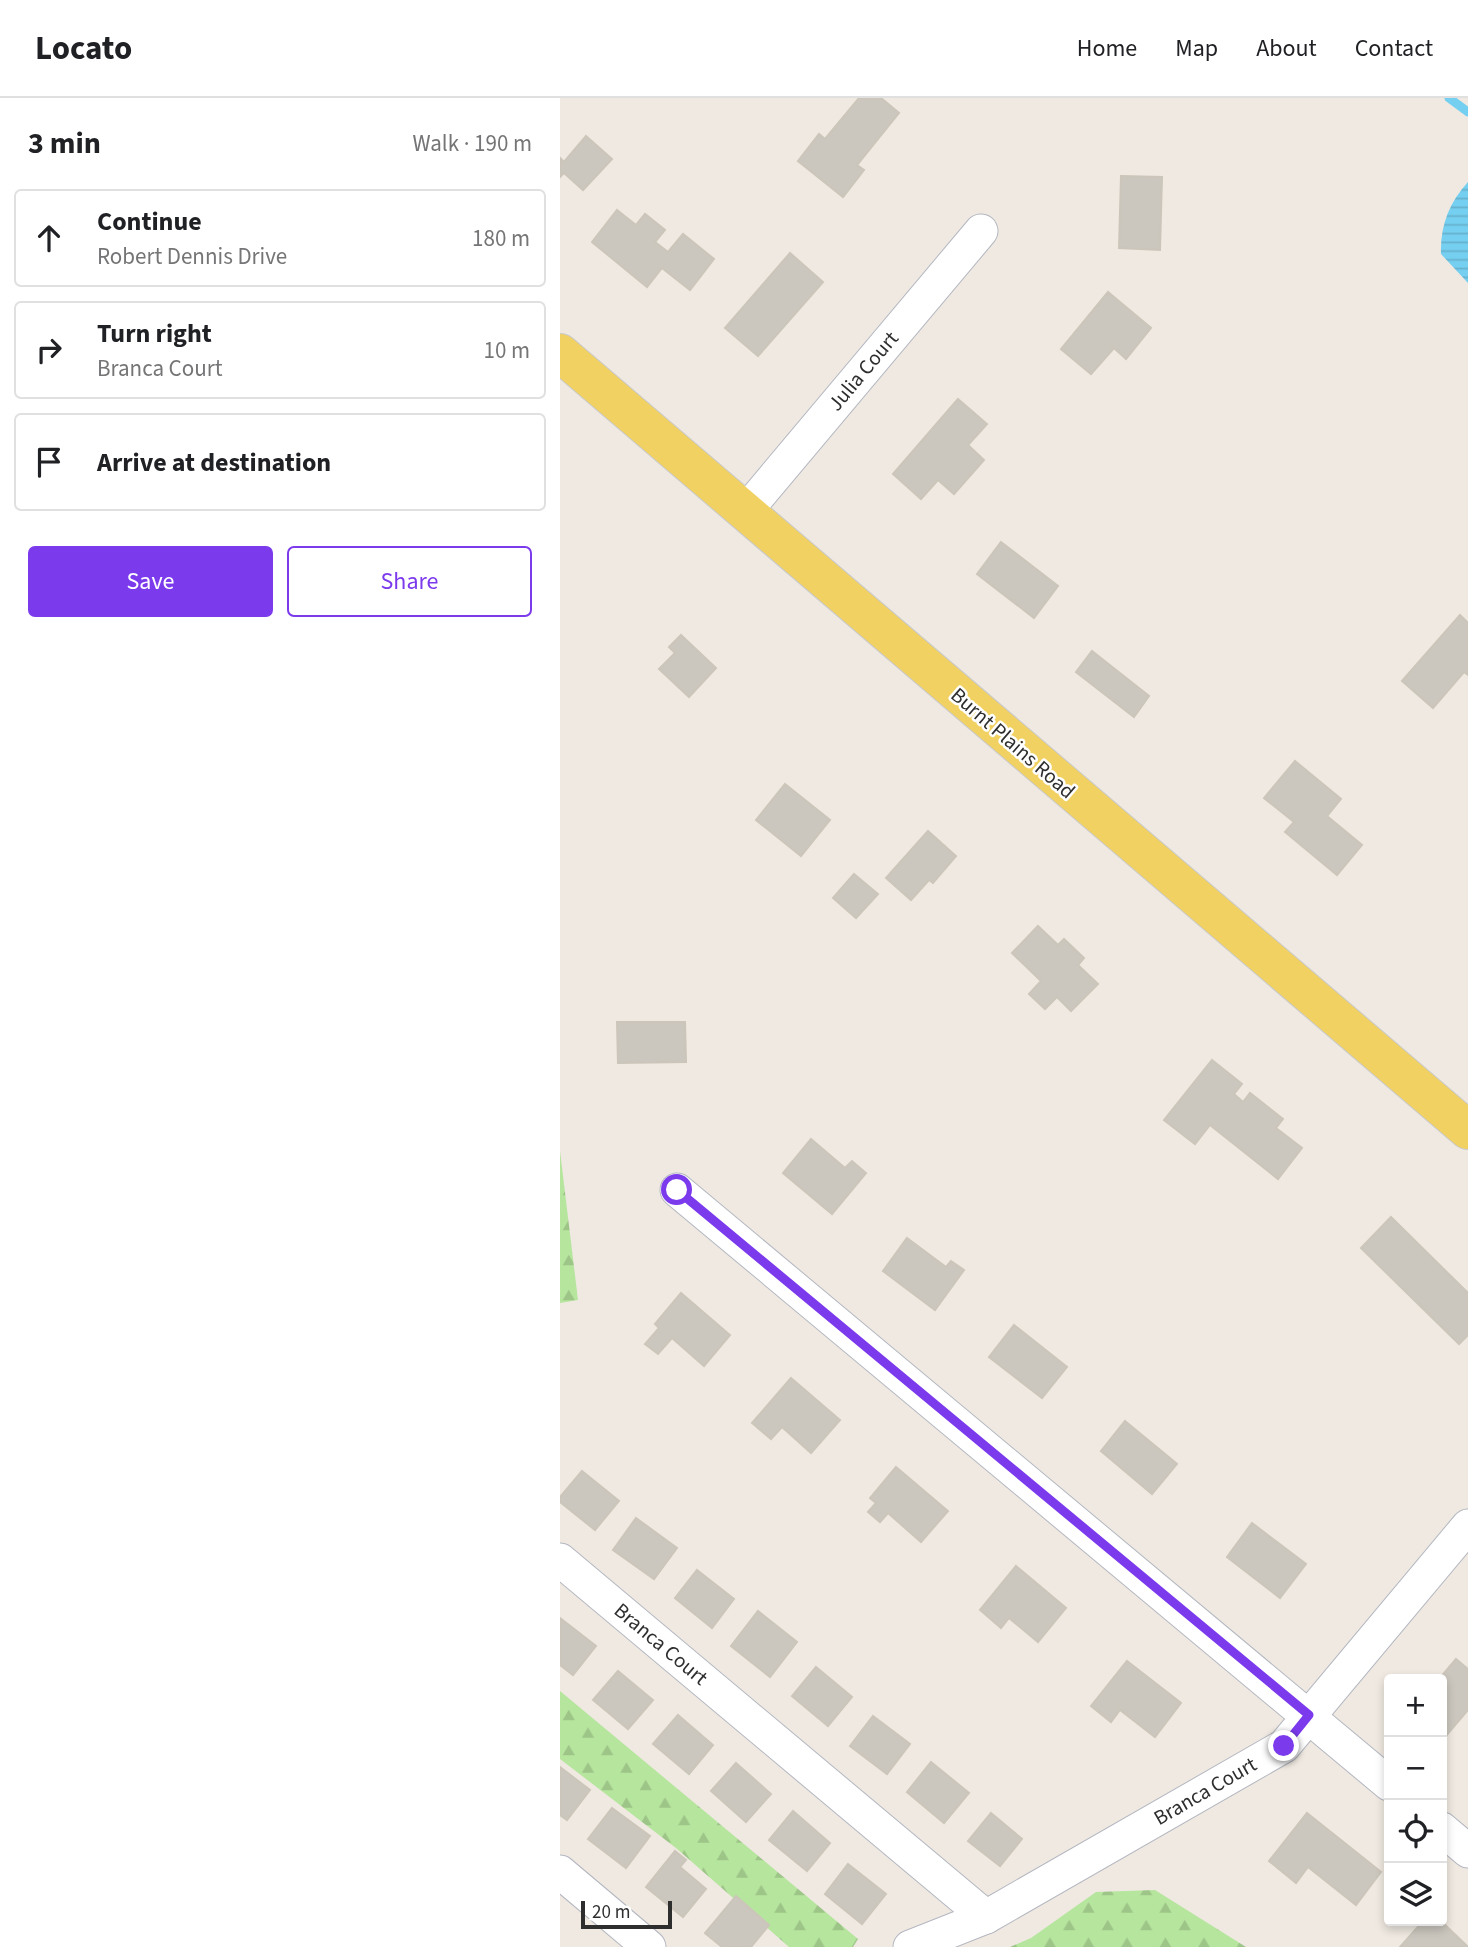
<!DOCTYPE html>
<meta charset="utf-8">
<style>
body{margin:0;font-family:"Source Sans 3",sans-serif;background:#f2f2f2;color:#202124}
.controls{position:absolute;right:21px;bottom:21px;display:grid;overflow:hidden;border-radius:7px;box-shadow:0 4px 10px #0003}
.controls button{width:63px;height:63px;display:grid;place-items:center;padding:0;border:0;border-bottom:2px solid #e0e0e0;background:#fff;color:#202124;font:35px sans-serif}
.scale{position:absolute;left:21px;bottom:18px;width:91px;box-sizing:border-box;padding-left:7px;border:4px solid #2e2e2e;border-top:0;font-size:19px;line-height:24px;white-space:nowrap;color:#2e2e2e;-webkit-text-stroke:5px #fff;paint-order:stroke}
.stop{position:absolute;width:21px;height:21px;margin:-16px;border:5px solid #7c3aed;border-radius:50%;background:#fff}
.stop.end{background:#7c3aed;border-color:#fff;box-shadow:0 2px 7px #0008}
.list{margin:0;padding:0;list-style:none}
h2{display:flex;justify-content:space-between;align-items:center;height:91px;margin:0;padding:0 28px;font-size:30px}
h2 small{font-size:23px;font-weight:400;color:#757577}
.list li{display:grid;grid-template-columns:46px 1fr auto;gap:21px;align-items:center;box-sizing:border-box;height:98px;margin:0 14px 14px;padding:0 14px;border:2px solid #e0e0e0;border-radius:7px}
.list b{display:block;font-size:26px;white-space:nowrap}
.list p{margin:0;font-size:23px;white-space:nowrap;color:#757577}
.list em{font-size:23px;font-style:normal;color:#757577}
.actions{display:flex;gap:14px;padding:21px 28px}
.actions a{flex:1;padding:16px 0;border:2px solid #7c3aed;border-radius:7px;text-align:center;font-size:24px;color:#7c3aed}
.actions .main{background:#7c3aed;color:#fff}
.icon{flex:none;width:38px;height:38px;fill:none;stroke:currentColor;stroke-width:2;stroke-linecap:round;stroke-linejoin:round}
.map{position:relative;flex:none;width:908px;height:1849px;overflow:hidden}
header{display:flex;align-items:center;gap:42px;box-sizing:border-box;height:98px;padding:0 35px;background:#fff;border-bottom:2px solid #e0e0e0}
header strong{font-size:33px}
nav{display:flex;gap:38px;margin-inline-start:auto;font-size:24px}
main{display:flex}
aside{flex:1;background:#fff}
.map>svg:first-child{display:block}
</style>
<header>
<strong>Locato</strong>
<nav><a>Home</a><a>Map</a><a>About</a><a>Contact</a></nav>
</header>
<main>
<aside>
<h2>3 min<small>Walk · 190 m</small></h2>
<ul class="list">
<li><svg class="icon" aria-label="ahead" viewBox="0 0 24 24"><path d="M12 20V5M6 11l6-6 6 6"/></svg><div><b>Continue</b><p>Robert Dennis Drive</p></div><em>180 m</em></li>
<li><svg class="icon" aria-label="right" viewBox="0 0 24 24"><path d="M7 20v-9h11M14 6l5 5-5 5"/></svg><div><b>Turn right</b><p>Branca Court</p></div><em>10 m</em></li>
<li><svg class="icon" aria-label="arrive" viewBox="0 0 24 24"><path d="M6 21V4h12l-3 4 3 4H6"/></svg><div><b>Arrive at destination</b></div></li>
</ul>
<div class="actions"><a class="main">Save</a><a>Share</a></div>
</aside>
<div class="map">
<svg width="908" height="1849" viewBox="0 0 908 1849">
<defs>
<pattern id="forest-firs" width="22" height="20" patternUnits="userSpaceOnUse" patternTransform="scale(1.75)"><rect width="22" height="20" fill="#b6e59e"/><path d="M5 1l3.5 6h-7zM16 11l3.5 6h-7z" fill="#9dc588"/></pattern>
<pattern id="water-rules" width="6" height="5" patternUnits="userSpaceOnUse" patternTransform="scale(1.75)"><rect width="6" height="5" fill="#75cff0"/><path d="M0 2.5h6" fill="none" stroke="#66b2ce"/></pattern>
</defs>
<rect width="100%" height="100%" fill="#efe9e1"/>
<!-- forest -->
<g fill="url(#forest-firs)">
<polygon points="0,1053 18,1202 0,1205"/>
<polygon points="0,1593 298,1841 293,1849 229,1849 116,1750 0,1661"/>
<polygon points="595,1792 686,1849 450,1849 471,1840 536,1794"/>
</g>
<!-- water -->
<path fill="url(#water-rules)" d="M908 84V185L881 156C880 128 889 105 908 84Z"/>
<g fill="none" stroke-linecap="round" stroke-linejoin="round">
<!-- stream -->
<polyline stroke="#75cff0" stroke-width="9" points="889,0 908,14"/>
</g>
<!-- building -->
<g fill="#cbc7bf" stroke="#cbc5ba" stroke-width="2">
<polygon points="299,0 321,0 339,15 297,67 304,72 283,99 238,63 259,36 265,41"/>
<polygon points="26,38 52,61 23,92 4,75 0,79 0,60 4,64"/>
<polygon points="561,78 602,79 600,152 559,150"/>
<polygon points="57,112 76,127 85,116 105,132 95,144 108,154 123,136 154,161 130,192 102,170 87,189 32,144"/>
<polygon points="230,155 263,184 198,258 165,230"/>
<polygon points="548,194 591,230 566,261 554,250 531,276 501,251"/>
<polygon points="398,301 427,326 408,347 424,362 394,396 378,382 361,401 333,376"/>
<polygon points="441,444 498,488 474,520 417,476"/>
<polygon points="900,517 908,525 908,577 904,574 873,610 842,583"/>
<polygon points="121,537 156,570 129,599 99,571 115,555 109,549"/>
<polygon points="532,553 589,598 574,619 516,574"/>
<polygon points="735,663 781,701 767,718 802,747 777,777 725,734 734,724 704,700"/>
<polygon points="225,686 270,722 241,758 196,722"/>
<polygon points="368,733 396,758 373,785 369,782 351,802 326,780"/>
<polygon points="294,776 318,796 296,820 273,800"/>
<polygon points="478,828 498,847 504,841 524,860 518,867 538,886 511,913 497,899 485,911 469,896 481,883 452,855"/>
<polygon points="57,924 125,924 126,964 58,965"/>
<polygon points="652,962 682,986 674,996 683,1004 690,995 723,1021 716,1030 742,1050 718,1081 650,1027 635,1046 604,1022"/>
<polygon points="251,1041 285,1070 292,1063 306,1075 272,1116 223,1075"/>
<polygon points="831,1119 908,1195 908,1237 899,1246 801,1150"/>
<polygon points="347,1140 386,1169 391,1163 404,1172 375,1212 323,1173"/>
<polygon points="121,1195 170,1237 144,1268 112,1240 98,1256 85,1246 99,1230 95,1226"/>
<polygon points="454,1227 507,1269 482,1300 429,1259"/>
<polygon points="231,1280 280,1322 251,1355 222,1329 211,1341 192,1325"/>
<polygon points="565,1323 617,1366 592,1396 541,1353"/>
<polygon points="336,1369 388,1413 361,1444 328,1415 320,1424 308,1414 316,1405 310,1400"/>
<polygon points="22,1373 59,1403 35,1432 0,1404 0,1399"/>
<polygon points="76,1420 117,1450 94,1481 53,1452"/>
<polygon points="692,1425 746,1466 720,1500 667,1459"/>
<polygon points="456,1468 506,1510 478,1544 449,1520 441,1530 420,1512"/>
<polygon points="137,1472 174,1501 152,1530 115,1500"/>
<polygon points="198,1513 237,1544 210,1579 171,1548"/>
<polygon points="0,1520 36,1548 13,1577 0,1567"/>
<polygon points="896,1561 908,1571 908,1612 885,1639 882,1636 882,1581 879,1581"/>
<polygon points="567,1563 621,1605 595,1639 560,1612 551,1624 531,1608"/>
<polygon points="256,1569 292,1599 268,1628 232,1598"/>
<polygon points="58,1573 93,1602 68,1631 33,1602"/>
<polygon points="118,1617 153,1647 129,1676 93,1646"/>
<polygon points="313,1618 350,1646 327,1676 290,1648"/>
<polygon points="371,1664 409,1695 384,1725 347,1694"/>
<polygon points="176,1665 211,1696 186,1724 151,1693"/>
<polygon points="0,1669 30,1692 7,1722 0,1717"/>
<polygon points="52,1710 90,1738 66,1770 28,1741"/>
<polygon points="233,1713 270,1745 247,1773 209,1742"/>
<polygon points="431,1715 462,1741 440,1768 408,1743"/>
<polygon points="747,1715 821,1774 796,1807 748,1769 736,1785 709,1763"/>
<polygon points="115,1753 126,1762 120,1769 146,1791 123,1819 86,1789"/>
<polygon points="288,1766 326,1796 302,1826 265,1796"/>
<polygon points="176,1798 209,1827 191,1849 162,1849 145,1835"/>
<polygon points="863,1823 881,1823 908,1849 840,1849"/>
</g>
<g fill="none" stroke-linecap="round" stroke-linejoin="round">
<defs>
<g id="minor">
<polyline points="185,414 421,133"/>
<polyline points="117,1092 829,1686"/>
<polyline points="0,1462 426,1819"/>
<polyline points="882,1731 908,1753"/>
<polyline points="0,1774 89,1849"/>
<polyline points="350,1849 426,1819 724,1648 908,1428"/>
</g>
<polyline id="major" points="0,255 908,1032"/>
</defs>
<!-- minor casing -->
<use href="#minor" stroke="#b4b7c1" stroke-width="35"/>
<!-- major casing -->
<use href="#major" stroke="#c9c9c9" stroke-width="40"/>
<!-- minor -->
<use href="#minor" stroke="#fff" stroke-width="33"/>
<!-- major -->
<use href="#major" stroke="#f2d163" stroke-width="38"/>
</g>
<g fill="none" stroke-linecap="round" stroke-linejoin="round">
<!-- route -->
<polyline stroke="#7c3aed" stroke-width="9" points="117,1092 749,1617 724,1648"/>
</g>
<g text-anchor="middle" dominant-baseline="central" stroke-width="5" stroke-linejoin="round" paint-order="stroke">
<!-- street labels -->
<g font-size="21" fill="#2e2e2e" stroke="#fff">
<text transform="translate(303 273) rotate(-50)">Julia Court</text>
<text transform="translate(453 645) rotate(41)">Burnt Plains Road</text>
<text transform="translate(101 1546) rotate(40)">Branca Court</text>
<text transform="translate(645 1693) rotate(-30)">Branca Court</text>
</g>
</g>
</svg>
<div class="controls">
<button>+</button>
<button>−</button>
<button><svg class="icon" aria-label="locate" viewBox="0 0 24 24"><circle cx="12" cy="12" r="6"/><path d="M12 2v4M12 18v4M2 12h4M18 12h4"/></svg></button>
<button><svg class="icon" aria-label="layers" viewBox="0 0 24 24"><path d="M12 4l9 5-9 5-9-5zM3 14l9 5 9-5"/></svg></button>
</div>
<div class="scale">20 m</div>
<div class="stop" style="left:117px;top:1092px"></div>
<div class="stop end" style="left:724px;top:1648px"></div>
</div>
</main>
